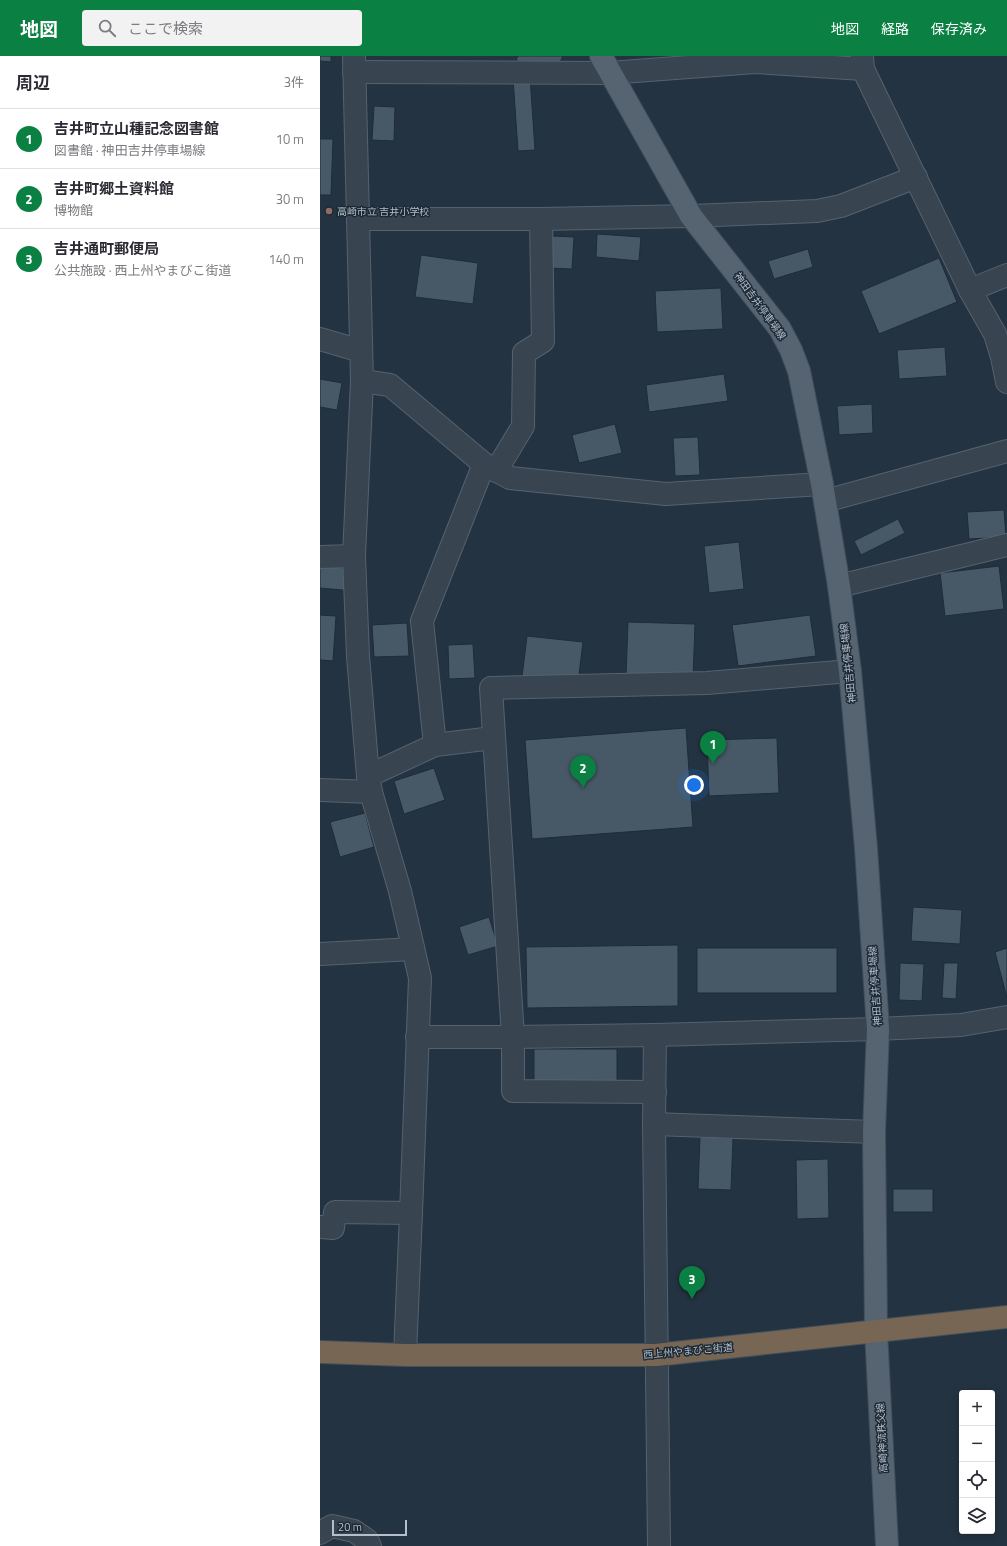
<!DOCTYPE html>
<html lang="ja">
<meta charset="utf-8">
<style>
body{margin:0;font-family:"Titillium Web","Noto Sans JP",sans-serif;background:#f2f2f3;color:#2b2b33}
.controls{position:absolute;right:12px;bottom:12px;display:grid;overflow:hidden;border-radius:4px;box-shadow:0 2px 10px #0003}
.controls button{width:36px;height:36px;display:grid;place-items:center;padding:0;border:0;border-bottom:1px solid #e1e1e2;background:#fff;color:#2b2b33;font:20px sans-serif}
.scale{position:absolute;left:12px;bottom:10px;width:75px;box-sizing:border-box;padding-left:4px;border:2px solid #b4bfcb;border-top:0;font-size:11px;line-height:14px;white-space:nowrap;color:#b4bfcb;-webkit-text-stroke:3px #1d2a36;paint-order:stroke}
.you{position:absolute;left:374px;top:729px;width:14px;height:14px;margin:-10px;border:3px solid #fff;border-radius:50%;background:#1a73e8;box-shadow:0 0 0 6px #1a73e833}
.badge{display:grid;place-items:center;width:26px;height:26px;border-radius:50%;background:#0b8043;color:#fff;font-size:13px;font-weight:700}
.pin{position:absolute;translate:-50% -33px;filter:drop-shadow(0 1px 2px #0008)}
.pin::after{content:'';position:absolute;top:21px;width:14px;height:12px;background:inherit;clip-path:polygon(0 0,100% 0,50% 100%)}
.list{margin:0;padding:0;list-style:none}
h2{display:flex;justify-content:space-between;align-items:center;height:52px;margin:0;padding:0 16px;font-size:17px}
h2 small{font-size:13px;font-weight:400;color:#7c7c81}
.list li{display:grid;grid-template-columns:26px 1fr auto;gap:12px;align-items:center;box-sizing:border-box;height:60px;padding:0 16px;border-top:1px solid #e1e1e2}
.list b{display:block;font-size:15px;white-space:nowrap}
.list p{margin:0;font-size:13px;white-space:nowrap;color:#7c7c81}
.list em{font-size:13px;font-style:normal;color:#7c7c81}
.icon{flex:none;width:22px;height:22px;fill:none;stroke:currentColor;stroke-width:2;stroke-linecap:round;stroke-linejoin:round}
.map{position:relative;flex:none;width:687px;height:1490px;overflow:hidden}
header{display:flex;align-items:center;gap:24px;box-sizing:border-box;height:56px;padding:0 20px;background:#0b8043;color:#fff}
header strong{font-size:19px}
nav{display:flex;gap:22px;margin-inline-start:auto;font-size:14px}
.search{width:280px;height:36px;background:#f2f2f3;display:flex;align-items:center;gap:10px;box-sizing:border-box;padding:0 14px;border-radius:4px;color:#7c7c81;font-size:15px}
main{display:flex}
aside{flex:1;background:#fff}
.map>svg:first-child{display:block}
</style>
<header>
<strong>地図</strong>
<div class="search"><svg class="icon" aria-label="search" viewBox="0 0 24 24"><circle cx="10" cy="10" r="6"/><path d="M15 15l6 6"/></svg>ここで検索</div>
<nav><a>地図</a><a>経路</a><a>保存済み</a></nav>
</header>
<main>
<aside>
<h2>周辺<small>3件</small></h2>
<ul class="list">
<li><span class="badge">1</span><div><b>吉井町立山種記念図書館</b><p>図書館 · 神田吉井停車場線</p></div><em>10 m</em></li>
<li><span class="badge">2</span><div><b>吉井町郷土資料館</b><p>博物館</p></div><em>30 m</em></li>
<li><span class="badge">3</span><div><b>吉井通町郵便局</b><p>公共施設 · 西上州やまびこ街道</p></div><em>140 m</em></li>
</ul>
</aside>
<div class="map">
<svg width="687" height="1490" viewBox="0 0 687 1490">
<rect width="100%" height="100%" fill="#233341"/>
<!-- building -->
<g fill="#475967" stroke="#1f2c38">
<polygon points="0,0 11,0 11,6 0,5"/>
<polygon points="198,0 243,0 232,22 196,4"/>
<polygon points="210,20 215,94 198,95 193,22"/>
<polygon points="54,50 75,51 74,85 52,84"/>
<polygon points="0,83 13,83 11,139 0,139"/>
<polygon points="277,178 321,181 319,205 276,201"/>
<polygon points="232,180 254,181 252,213 230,212"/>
<polygon points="488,193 493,211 454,223 448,205"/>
<polygon points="101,199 158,207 153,248 95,241"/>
<polygon points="619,202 637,246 559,278 541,235"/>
<polygon points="401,232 403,273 337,276 335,235"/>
<polygon points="625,291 627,320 579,323 577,294"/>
<polygon points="404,318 408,345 329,356 326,329"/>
<polygon points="0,323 22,327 17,354 0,351"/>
<polygon points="552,348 553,377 519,379 517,350"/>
<polygon points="295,368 302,397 259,407 252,379"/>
<polygon points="378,381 380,419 355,420 353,382"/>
<polygon points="684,454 686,481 649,483 647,456"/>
<polygon points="578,463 585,477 541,499 534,485"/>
<polygon points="419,486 424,533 389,537 384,490"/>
<polygon points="0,510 36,513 34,535 0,532"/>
<polygon points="679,510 684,553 625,560 620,517"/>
<polygon points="0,559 16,560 13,605 0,604"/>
<polygon points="490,559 496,600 418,610 412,569"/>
<polygon points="308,566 375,568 373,623 306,621"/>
<polygon points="87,567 89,600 54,601 52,569"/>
<polygon points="207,580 263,586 257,635 201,629"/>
<polygon points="153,588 155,622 129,623 128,589"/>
<polygon points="366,672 373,771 212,783 205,684"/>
<polygon points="457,682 459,737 389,740 387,684"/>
<polygon points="114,712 125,744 84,758 74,725"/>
<polygon points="45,757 54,791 20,801 10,766"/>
<polygon points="593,851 642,854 640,888 591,885"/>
<polygon points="169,861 178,890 148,899 139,871"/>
<polygon points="358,889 358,950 207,952 206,891"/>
<rect x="377" y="892" width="140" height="45"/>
<polygon points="687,892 687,942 675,896"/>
<polygon points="580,907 604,908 602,945 579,944"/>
<polygon points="624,907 638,907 636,943 622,942"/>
<rect x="214" y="993" width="83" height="37"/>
<polygon points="380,1081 413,1082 411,1134 378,1133"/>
<polygon points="508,1103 509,1162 477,1163 476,1104"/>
<rect x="573" y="1133" width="40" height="23"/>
</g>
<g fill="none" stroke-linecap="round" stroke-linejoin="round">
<defs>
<g id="minor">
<polyline points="34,0 42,325 34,500 38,600 48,720 51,736 80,835 100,922 91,1157 85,1299"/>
<polyline points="542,0 543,13 650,234 675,278 682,301 687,326"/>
<polyline points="34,16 289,17 435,6 543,13"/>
<polyline points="38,163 221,163 371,160 497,155 521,150 596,121"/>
<polyline points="650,234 687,219"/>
<polyline points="0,283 41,295"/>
<polyline points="42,325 70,329 164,408 190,422 346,438 502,428"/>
<polyline points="176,415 203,370 204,297 223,285 221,163"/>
<polyline points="505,445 687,395"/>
<polyline points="0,501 34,500"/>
<polyline points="519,530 687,489"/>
<polyline points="115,689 102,565 164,408"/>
<polyline points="48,720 115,689 173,682"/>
<polyline points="0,734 51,736"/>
<polyline points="0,898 93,893"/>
<polyline points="335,979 334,1068 339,1490"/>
<polyline points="97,981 193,981 335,979 558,973 641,969 687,961"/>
<polyline points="335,1036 193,1035 193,981 171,632 387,627 530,615"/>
<polyline points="334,1068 554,1076"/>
<polyline points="0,1171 13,1172 15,1156 91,1157"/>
<polyline points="0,1477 12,1470 34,1475 47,1484 50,1490"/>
</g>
<polyline id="major" points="281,0 371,160 460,273 471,294 479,315 502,428 519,530 530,615 546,792 558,973 554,1076 556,1275 567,1490"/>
<polyline id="highway" points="0,1296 85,1299 336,1299 687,1261"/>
</defs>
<!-- minor casing -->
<use href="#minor" stroke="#56626e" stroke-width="24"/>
<!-- major casing -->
<use href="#major" stroke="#414e5a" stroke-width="24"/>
<!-- highway casing -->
<use href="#highway" stroke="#434f5b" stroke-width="24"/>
<!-- minor -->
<use href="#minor" stroke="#384551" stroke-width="22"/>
<!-- major -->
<use href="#major" stroke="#566471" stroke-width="22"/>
<!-- highway -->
<use href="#highway" stroke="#776654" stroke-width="22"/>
</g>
<!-- markers -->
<circle fill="#8d6e63" stroke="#1d2a36" stroke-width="1.5" cx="9" cy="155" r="4"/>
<g text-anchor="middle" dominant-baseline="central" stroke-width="3" stroke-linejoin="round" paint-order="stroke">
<!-- poi labels -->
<g font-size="10" fill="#b4bfcb" stroke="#1d2a36" text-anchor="start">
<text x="17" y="155">高崎市立 吉井小学校</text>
</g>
<!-- street labels -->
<g font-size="10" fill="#b4bfcb" stroke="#1d2a36">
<text transform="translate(440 250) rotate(54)">神田吉井停車場線</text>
<text transform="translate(528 607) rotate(-96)">神田吉井停車場線</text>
<text transform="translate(555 930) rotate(-94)">神田吉井停車場線</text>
<text transform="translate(368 1295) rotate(-5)">西上州やまびこ街道</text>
<text transform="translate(562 1382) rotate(-93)">高崎神流秩父線</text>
</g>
</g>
</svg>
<div class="controls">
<button>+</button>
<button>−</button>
<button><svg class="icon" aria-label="locate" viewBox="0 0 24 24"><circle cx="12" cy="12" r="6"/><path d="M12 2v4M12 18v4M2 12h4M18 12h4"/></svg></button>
<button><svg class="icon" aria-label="layers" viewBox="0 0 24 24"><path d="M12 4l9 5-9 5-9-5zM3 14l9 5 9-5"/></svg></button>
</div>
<div class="scale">20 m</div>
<div class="you"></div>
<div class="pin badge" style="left:393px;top:708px">1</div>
<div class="pin badge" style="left:263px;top:732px">2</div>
<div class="pin badge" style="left:372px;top:1243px">3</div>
</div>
</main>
